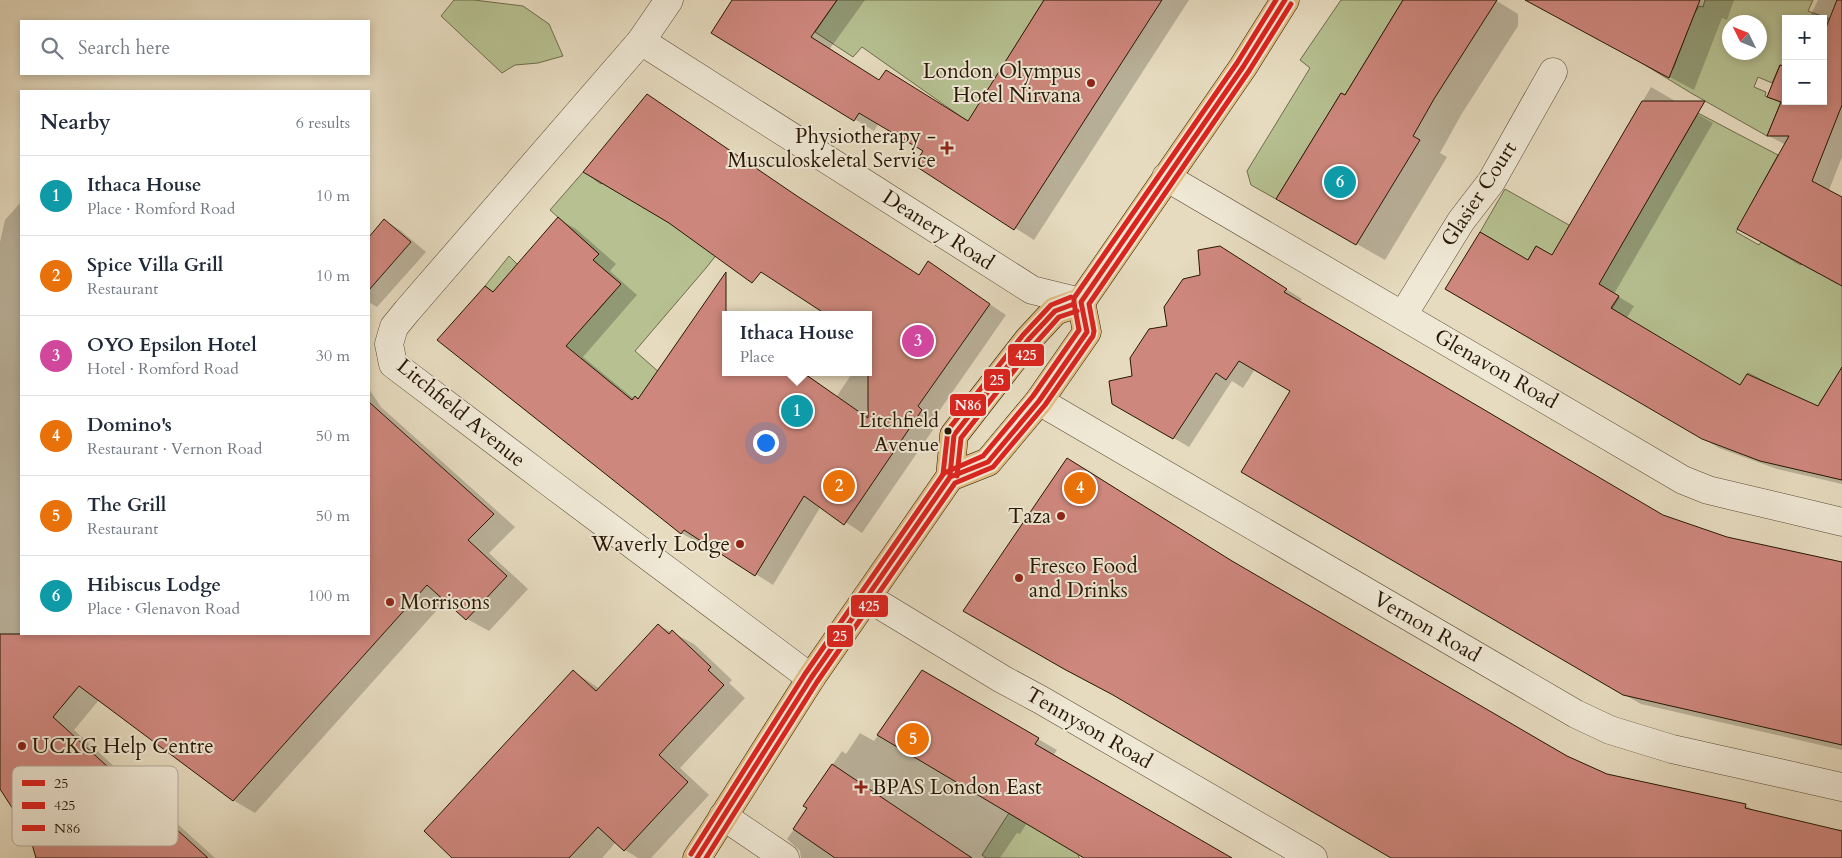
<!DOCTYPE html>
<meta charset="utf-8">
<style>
body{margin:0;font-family:Cardo,serif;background:#f2f2f3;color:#1f2937}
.controls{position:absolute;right:15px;top:15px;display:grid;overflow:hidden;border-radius:0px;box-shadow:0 2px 8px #0003}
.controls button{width:45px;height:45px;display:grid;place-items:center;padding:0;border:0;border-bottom:1px solid #e0e1e3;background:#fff;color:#1f2937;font:25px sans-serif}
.compass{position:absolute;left:1722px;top:15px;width:45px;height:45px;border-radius:50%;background:#fff;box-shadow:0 2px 8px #0003;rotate:313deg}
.you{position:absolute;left:765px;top:442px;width:18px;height:18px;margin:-12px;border:4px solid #fff;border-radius:50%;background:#1a73e8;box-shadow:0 0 0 8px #1a73e833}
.badge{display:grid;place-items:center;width:32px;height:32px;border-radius:50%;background:#8f2418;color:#fff;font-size:16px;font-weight:700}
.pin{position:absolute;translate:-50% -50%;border:2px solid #fff;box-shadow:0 1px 5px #0006}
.popup{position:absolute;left:722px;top:311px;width:150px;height:65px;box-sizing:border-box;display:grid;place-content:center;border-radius:0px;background:#fff;filter:drop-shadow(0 1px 4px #0005);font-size:16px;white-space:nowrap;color:#747a83}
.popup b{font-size:19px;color:#1f2937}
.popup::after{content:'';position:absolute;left:50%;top:100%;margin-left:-10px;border:10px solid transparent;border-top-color:#fff}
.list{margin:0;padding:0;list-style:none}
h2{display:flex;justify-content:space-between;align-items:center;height:65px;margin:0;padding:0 20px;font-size:21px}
h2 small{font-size:16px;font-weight:400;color:#747a83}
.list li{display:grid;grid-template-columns:32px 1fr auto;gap:15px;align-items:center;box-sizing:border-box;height:80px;padding:0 20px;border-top:1px solid #e0e1e3}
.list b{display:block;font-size:19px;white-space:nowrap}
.list p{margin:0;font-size:16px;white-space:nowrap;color:#747a83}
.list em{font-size:16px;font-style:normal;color:#747a83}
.icon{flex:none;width:28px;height:28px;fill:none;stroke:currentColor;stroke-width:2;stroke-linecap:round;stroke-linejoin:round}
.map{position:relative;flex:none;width:1842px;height:858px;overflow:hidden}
.search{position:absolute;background:#fff;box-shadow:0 2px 8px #0003;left:20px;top:20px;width:350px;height:55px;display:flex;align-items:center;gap:12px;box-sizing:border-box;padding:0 18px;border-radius:0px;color:#747a83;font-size:19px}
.panel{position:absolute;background:#fff;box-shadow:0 2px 8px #0003;left:20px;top:90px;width:350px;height:545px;border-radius:0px}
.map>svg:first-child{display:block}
</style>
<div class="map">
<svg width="1842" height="858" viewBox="0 0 1842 858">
<rect width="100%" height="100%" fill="#e6dbbf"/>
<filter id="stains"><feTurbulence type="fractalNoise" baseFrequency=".004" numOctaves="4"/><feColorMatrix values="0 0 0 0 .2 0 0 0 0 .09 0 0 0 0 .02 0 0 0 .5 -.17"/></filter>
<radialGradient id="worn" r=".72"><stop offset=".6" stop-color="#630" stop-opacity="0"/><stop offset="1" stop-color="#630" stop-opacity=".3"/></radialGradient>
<!-- green -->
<g fill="#b6c091" stroke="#6e6c4a" fill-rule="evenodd">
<polygon points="454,0 474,0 523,6 549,24 563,56 538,63 515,65 502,73 441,16"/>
<polygon points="837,0 1044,0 997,76 987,135 862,47 853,57 815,32"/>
<polygon points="1341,0 1403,0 1345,95 1341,93 1276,199 1251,185 1247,171 1310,68 1300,60"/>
<path d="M1705 0H1813L1808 11 1830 19 1825 31H1823V19H1786V67L1780 65 1772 83 1758 77 1754 87 1766 92 1765 96 1781 102 1767 136 1691 93 1632 57 1673 69 1693 16 1699 6 1703 7ZM1730 22H1760V52H1730Z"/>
<polygon points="1698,113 1778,155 1736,232 1759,245 1761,242 1801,265 1817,237 1824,276 1838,284 1842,277 1842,388 1832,384 1820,402 1817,428 1777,388 1748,373 1737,390 1600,328 1619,297 1536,246 1526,263 1502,245 1480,232 1505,189 1617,252"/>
<polygon points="629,154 741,224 706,268 635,351 744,447 658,415 636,397 632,400 485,286 509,256 517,264 594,315 620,284 593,260 599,254 550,210 584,171 601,184"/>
<polygon points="1009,813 1029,825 1082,849 1078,856 1080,858 986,858 982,855"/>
</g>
<!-- shadow -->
<g fill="#0003">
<polygon points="734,0 865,0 829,50 880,81 969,122 1046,0 1189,0 1034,240 916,164 925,150 879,123 874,131 713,32"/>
<polygon points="1405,0 1495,0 1518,14 1518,26 1461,115 1440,153 1447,157 1385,260 1278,199 1345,96"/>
<polygon points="1543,0 1734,0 1727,20 1722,18 1694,90 1564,21"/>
<polygon points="1818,0 1842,0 1842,157 1829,190 1842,198 1842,285 1819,272 1818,274 1739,228 1786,145 1769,136 1782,104 1769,96 1786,101 1823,101 1823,19 1809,19"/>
<polygon points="1651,87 1713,123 1614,294 1634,306 1626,319 1741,386 1818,408 1842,390 1842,484 1777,469 1719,448 1447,289 1528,262 1552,257"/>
<polygon points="664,106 815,208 920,276 928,263 1006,315 935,417 939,421 862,533 821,506 773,585 702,540 699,543 681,533 485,287 494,292 559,219 576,229 616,264 610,271 637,295 583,357 634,399 639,400 726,372 803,372 837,396 853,372 868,372 868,315"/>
<polygon points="21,202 21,634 369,634 369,389 381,407 515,527 489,553 528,589 489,631 467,619 446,600 255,813 233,800 99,700 74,730 215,858 35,858 36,852 31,833 0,787 0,242 5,220"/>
<polygon points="385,221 400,230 426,252 377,307 369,302 369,239"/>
<polygon points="1236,257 1302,299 1299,302 1663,516 1726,538 1842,564 1842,750 1641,704 1593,677 1292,391 1255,369 1243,388 1232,381 1189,447 1114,403 1168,327 1202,276"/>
<polygon points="1250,572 1583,765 1607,775 1745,805 1758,813 1838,832 1838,829 1842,830 1842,858 1395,858"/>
<polygon points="658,625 694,644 732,680 729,683 745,698 680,768 709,795 651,858 638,858 625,850 616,842 602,858 454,858 573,671 600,689"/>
<polygon points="922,671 1057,750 1053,756 1229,858 1083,858 1080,856 1081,854 1027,823 1020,834 1017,833 1000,858 801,858 800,851 787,839 809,808 805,805 842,751 846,754 860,733 874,741"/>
</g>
<!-- building -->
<g fill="#ce877d" stroke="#271704">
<polygon points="732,0 837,0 811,37 879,80 886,70 968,121 1044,0 1162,0 1014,230 914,165 923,151 859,113 854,121 711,33"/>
<polygon points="1403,0 1497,0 1434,99 1413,136 1420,140 1356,245 1276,199 1341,93 1345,95"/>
<polygon points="1525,0 1700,0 1669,78"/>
<polygon points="1837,0 1842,0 1842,105 1812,181 1842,197 1842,286 1737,229 1789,136 1767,136 1781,102 1767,97 1780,65 1786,67 1786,101 1823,101 1823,35"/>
<polygon points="647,94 797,196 919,275 928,261 990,304 918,406 922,410 844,525 804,496 755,576 684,530 681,534 437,340 485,286 493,292 558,217 599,254 593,260 621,284 566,346 632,400 635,396 638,399 726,272 726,372 802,372 868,418 868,315 827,315 761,272 752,283 669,223 583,172"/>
<polygon points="1642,101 1705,101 1599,284 1619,296 1611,308 1740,385 1747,374 1818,406 1842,367 1842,480 1760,461 1702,439 1445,289 1480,232 1528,260 1536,246 1552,255"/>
<polygon points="384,219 411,242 369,290 369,237"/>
<polygon points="1220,246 1287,289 1284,292 1663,515 1727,537 1842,562 1842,745 1623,695 1241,472 1290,391 1239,361 1226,380 1216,373 1173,439 1112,404 1109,381 1132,376 1130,358 1149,329 1167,326 1164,307 1183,279 1200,275 1198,250"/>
<polygon points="369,402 494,514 468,540 507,576 466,620 427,585 233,801 79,686 53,717 208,858 36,858 29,834 0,789 0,634 369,634"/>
<polygon points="1067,458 1232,561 1567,756 1607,774 1746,804 1745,808 1842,831 1842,858 1391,858 1113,695 1064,669 963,611"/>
<polygon points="658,624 669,634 672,630 711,667 708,670 724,685 659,755 688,782 624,851 598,827 569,858 452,858 424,831 573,670 596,691"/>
<polygon points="922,670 1039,738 1035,744 1232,858 1084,858 877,735"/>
<polygon points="832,764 972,858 835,858 793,829 807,808 803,806"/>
</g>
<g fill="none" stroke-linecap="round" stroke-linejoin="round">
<defs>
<g id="street">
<polyline points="669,0 641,41 407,311 394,327 389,344 393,364 549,482 811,678"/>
<polyline points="641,41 1032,290 1081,302"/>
<polyline points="1166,177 1683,480 1708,490 1842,522"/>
<polyline points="1403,315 1461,221 1491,182 1553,72"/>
<polyline points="1039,401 1576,714 1610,730 1672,749 1842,787"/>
<polyline points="867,597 1002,679 1041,700 1313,858"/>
<polyline points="723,816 785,858"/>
</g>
<g id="primary">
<polyline points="950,477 988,462 1039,401 1087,332 1081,302"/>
<polyline points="697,858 811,678 950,477 954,435 1028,340 1055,311 1081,302 1243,67 1285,0"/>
</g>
</defs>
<!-- street casing -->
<use href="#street" stroke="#574833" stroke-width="29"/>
<!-- primary casing -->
<use href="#primary" stroke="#271704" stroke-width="29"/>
<!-- street -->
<use href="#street" stroke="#efe8d5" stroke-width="28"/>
<!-- primary -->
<use href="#primary" stroke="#e3be80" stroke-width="28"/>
<defs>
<g id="bus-1">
<polyline points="950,475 954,435 1028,340 1055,311 1074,304"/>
<polyline points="697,858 811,678 950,477 988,462 1039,401 1087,332 1081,302 1243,67 1285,0"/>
</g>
<g id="bus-2">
<polyline points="957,476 961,438 1034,345 1059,317 1077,311"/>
<polyline points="706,858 817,682 955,483 993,467 1045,405 1093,336 1094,331 1089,304 1249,71 1291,4"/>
</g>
<g id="bus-3">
<polyline points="943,474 948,430 1023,335 1051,305 1071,297"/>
<polyline points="691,854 805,674 944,473 983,456 1033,396 1079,330 1074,303 1074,298 1237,63 1276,0"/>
</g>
</defs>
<!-- bus-1 casing -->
<use href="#bus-1" stroke="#efe8d5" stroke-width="9"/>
<!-- bus-2 casing -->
<use href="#bus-2" stroke="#efe8d5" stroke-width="9"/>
<!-- bus-3 casing -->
<use href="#bus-3" stroke="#efe8d5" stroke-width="9"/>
<!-- bus-1 -->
<use href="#bus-1" stroke="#dc241f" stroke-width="5"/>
<!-- bus-2 -->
<use href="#bus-2" stroke="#dc241f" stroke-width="5"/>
<!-- bus-3 -->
<use href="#bus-3" stroke="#dc241f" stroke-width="5"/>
</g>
<!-- markers -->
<g fill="#8f2418" stroke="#efe8d5" stroke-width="2">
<circle cx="1091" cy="83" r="5"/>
<path d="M944.5 140.5h5v5h5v5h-5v5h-5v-5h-5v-5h5z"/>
<circle cx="1061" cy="516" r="5"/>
<circle cx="740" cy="544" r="5"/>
<circle cx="1019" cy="578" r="5"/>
<circle cx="390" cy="602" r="5"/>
<circle cx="22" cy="746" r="5"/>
<path d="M858.5 779.5h5v5h5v5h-5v5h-5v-5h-5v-5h5z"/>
</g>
<circle fill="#271704" stroke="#efe8d5" stroke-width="2" cx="948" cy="431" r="4.5"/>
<g text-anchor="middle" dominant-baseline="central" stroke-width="4" stroke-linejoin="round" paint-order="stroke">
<!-- bus labels -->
<g font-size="20" fill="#271704" stroke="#efe8d5" text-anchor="end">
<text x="939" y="420">Litchfield<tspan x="939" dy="24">Avenue</tspan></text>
</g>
<!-- poi labels -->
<g font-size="21" fill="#271704" stroke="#efe8d5" text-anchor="end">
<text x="1081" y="71">London Olympus<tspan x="1081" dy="24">Hotel Nirvana</tspan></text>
<text x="936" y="136">Physiotherapy -<tspan x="936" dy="24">Musculoskeletal Service</tspan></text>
<text x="1051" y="516">Taza</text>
<text x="730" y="544">Waverly Lodge</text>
<text x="1029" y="566" text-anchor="start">Fresco Food<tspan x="1029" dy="24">and Drinks</tspan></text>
<text x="400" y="602" text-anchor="start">Morrisons</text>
<text x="32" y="746" text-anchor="start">UCKG Help Centre</text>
<text x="872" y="787" text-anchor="start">BPAS London East</text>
</g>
<!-- street labels -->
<g font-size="21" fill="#271704" stroke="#efe8d5">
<text transform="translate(1479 194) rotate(-57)">Glasier Court</text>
<text transform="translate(938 230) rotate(33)">Deanery Road</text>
<text transform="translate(1496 369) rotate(30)">Glenavon Road</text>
<text transform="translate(461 413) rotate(39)">Litchfield Avenue</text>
<text transform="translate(1427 627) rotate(30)">Vernon Road</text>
<text transform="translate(1089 728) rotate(30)">Tennyson Road</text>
</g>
</g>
<!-- legend -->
<rect x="12" y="766" width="166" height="80" rx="8" fill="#efe8d5" stroke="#b3a996" stroke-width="1"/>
<rect x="22" y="780" width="23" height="6" fill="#dc241f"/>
<rect x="22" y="802" width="23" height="7" fill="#dc241f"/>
<rect x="22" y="825" width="23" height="6" fill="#dc241f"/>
<g font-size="14" fill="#271704">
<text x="54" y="788">25</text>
<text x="54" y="810">425</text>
<text x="54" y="833">N86</text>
</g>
<g stroke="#efe8d5" stroke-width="2">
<rect x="1007" y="343" width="38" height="24" rx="5" fill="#dc241f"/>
<rect x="983" y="368" width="28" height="24" rx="5" fill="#dc241f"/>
<rect x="949" y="393" width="38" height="24" rx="5" fill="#dc241f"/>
<rect x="850" y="594" width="39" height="24" rx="5" fill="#dc241f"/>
<rect x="826" y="624" width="28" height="24" rx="5" fill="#dc241f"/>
</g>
<g font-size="14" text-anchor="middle" font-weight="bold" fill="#fff">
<text x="1026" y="360">425</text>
<text x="997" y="385">25</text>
<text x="968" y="410">N86</text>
<text x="869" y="611">425</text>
<text x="840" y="641">25</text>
</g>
<rect width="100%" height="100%" filter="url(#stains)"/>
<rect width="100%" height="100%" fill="url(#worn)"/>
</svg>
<div class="controls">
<button>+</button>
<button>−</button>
</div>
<svg class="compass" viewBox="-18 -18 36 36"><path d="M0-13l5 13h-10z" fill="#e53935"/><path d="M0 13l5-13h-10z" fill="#747a83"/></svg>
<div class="you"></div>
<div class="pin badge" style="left:797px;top:411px;background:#0f9aa8">1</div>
<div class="popup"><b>Ithaca House</b>Place</div>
<div class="pin badge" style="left:839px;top:486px;background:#e8710a">2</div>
<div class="pin badge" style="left:918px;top:341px;background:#d1479c">3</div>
<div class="pin badge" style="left:1080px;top:488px;background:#e8710a">4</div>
<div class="pin badge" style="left:913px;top:739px;background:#e8710a">5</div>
<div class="pin badge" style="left:1340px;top:182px;background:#0f9aa8">6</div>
<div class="search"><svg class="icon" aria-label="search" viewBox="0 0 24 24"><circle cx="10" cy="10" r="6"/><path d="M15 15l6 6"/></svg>Search here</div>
<section class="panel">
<h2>Nearby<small>6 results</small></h2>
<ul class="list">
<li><span class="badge" style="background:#0f9aa8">1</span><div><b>Ithaca House</b><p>Place · Romford Road</p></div><em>10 m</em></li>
<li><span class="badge" style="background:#e8710a">2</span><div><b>Spice Villa Grill</b><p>Restaurant</p></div><em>10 m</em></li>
<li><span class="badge" style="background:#d1479c">3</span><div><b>OYO Epsilon Hotel</b><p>Hotel · Romford Road</p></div><em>30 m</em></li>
<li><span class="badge" style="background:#e8710a">4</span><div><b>Domino's</b><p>Restaurant · Vernon Road</p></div><em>50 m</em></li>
<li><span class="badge" style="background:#e8710a">5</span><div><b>The Grill</b><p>Restaurant</p></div><em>50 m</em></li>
<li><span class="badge" style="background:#0f9aa8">6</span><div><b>Hibiscus Lodge</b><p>Place · Glenavon Road</p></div><em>100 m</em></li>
</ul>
</section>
</div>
